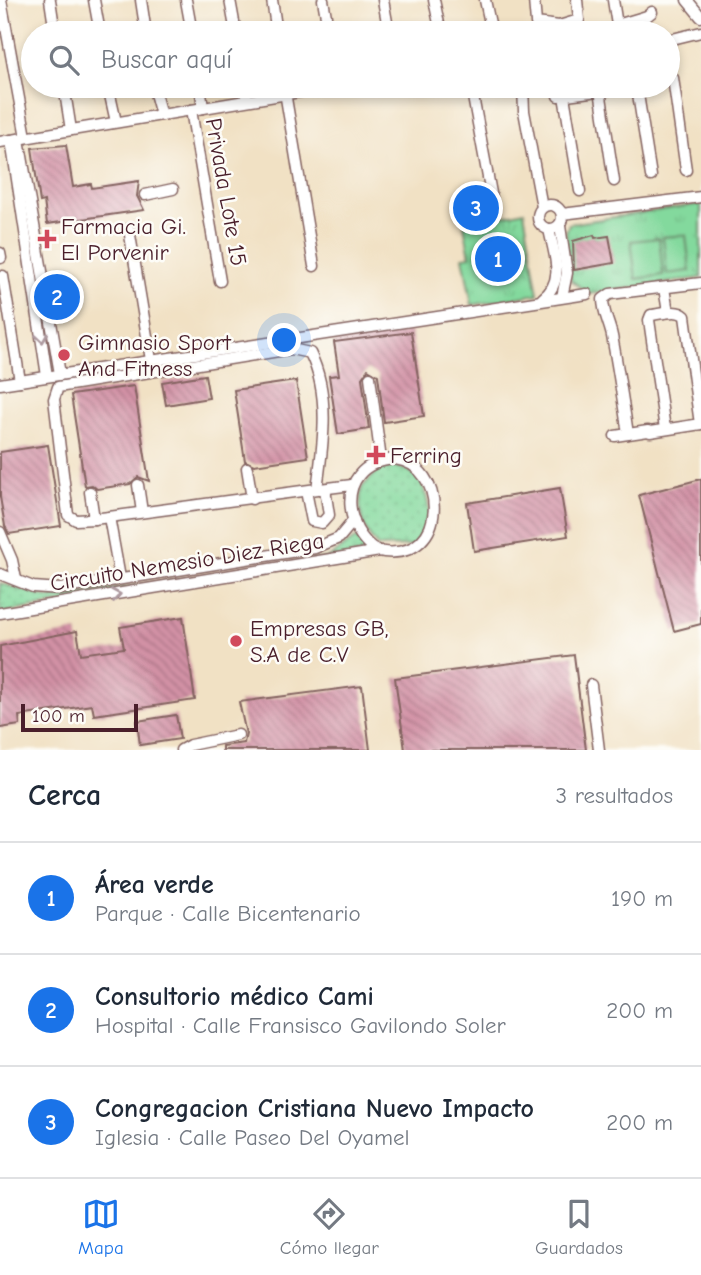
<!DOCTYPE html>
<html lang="es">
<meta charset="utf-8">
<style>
body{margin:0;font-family:"Comic Neue",sans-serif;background:#f2f2f3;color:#1f2937}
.scale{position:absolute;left:21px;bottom:18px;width:117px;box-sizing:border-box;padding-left:7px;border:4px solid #4a1f2b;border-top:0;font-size:19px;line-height:24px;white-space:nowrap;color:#4a1f2b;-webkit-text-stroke:5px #fdfcf7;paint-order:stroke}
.you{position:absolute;left:285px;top:341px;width:24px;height:24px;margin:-18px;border:5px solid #fff;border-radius:50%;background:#1a73e8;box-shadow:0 0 0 10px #1a73e833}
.badge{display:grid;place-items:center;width:46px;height:46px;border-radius:50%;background:#1a73e8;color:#fff;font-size:23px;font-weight:700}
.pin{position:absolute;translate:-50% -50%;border:4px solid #fff;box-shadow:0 2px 7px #0006}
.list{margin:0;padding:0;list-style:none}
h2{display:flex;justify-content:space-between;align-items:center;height:91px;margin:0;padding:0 28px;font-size:30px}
h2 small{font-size:23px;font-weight:400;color:#747a83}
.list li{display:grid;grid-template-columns:46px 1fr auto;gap:21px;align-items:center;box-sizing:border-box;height:112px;padding:0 28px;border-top:2px solid #e0e1e3}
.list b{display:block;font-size:26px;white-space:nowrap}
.list p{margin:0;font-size:23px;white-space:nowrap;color:#747a83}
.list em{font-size:23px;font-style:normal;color:#747a83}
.icon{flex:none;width:38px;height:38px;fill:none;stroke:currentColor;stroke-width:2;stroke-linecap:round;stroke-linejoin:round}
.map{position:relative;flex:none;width:701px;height:750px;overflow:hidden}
.search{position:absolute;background:#fff;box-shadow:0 4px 10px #0003;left:21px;right:21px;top:21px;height:77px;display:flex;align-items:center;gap:18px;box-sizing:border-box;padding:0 24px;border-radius:38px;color:#747a83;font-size:26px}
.sheet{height:427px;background:#fff}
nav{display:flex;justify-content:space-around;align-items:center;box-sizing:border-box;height:98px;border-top:2px solid #e0e1e3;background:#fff;font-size:19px;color:#747a83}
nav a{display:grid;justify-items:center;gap:4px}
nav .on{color:#1a73e8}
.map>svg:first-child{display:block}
</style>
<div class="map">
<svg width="701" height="750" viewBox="0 0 701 750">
<defs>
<pattern id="grass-tufts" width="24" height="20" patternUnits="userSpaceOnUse" patternTransform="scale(1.75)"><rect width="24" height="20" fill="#83d99d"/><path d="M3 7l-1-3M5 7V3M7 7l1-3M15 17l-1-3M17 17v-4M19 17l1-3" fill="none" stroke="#73ba87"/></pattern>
<pattern id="garden-dots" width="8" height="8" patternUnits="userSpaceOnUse" patternTransform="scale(1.75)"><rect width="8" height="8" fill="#83d99d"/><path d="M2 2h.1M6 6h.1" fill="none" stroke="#73ba87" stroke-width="1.8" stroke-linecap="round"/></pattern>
<pattern id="building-back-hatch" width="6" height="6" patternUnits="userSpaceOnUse" patternTransform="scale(1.75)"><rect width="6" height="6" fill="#d291a5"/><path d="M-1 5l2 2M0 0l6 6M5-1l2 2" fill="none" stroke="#ac7687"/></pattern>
</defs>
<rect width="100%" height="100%" fill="#fdfcf7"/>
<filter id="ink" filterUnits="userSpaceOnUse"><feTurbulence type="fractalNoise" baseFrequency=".0143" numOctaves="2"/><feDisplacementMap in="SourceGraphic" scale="14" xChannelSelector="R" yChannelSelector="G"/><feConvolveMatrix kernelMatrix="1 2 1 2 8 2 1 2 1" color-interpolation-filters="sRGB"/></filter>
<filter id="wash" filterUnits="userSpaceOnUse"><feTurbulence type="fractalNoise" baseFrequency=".00686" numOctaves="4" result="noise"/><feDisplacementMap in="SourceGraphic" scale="28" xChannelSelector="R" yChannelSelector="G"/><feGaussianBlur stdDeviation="1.57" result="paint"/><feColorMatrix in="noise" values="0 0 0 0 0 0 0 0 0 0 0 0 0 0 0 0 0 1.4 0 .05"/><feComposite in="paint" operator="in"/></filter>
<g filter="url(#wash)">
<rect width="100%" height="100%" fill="#f1e1c4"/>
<!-- grass -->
<g fill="url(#grass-tufts)" stroke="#667c64" stroke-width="2">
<polygon points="701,204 701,278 589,294 571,280 566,232 569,224"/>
<polygon points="524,211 538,294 472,305 463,257 470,256 464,225"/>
</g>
<!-- garden -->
<g fill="url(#garden-dots)" stroke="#667c64" stroke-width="2">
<path d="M396 467C425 472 427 494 430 519L413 546 378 547C362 529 357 512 362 487L380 469Z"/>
<polygon points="356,538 369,552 0,613 0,583 49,598 328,558"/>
</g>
<!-- pitch -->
<g fill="#83d99d" stroke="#667c64" stroke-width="2">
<polygon points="686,235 690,271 667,274 663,237"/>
<polygon points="659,238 663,275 636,279 631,241"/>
</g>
<g id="blocks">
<!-- building -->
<g fill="url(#building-back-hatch)">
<polygon points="66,145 73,187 91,184 92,188 139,181 137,196 144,210 47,224 44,201 40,202 32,148"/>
<polygon points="594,235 595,238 609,236 614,263 574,270 573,241"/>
<polygon points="411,332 424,416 384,422 378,375 368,369 362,378 369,429 338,434 329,376 339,375 334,342"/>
<polygon points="205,375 209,398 166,405 162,382"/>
<polygon points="296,381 308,457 254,465 245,461 234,390"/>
<polygon points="134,386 149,481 138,477 130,484 97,489 92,485 85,486 71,395"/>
<polygon points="48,445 61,526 9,534 5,526 0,497 0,452"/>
<polygon points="701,479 701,624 674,631 639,495"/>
<polygon points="560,488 568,536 474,551 467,503"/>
<polygon points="183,617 195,700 94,715 92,705 19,716 20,725 0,728 0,646 77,631 81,654 124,648 120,627"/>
<polygon points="574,655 586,750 405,750 395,678"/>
<polygon points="362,686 370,750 222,750 222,746 244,743 246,734 239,702"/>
<polygon points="176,715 180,739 140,745 137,721"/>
</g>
</g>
</g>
<g filter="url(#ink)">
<use href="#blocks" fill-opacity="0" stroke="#846361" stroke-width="2"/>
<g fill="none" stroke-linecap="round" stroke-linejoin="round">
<defs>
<g id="minor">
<polyline points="1,0 26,137"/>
<polyline points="50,0 55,33"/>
<polyline points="94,0 100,33"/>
<polyline points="141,0 146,33"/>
<polyline points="186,0 192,33"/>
<polyline points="230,0 236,33"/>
<polyline points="272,0 277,33"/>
<polyline points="323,0 329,33"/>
<polyline points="383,0 389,33"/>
<polyline points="434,0 441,33"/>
<polyline points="485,0 492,33"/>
<polyline points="534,0 536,23 559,26 579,20 577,0"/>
<polyline points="613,0 617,25 647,16 652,12"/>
<polyline points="687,0 701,17"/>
<polyline points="668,40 701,32"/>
<polyline points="673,78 686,170"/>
<polyline points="64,86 71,130"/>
<polyline points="108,86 116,122"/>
<polyline points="153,86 161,115"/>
<polyline points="200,86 203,108"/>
<polyline points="245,86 247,100"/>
<polyline points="284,86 314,266"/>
<polyline points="471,86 493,204"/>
<polyline points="523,86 524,111 542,207"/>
<polyline points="637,88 651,176"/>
<polyline points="600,90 614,181"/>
<polyline points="558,96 631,87"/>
<polyline points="564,96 580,191"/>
<polyline points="191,110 220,281"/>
<polyline points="19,139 60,374"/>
<polyline points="11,140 47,376"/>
<polyline points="0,142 305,91"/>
<polyline points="145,195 173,189"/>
<circle cx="550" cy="217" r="12"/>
<polyline points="562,214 701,197"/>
<polyline points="560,226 567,273 562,297"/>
<polyline points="129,229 151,360"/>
<polyline points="0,253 1,258"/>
<polyline points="3,276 20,381"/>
<polyline points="664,288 668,312"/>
<path d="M542 299C566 281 554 255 549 229"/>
<polyline points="370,377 381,460"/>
<polyline points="0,384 587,294"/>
<path d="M665 429 649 320 651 315C662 314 677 308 685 316L700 424"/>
<polyline points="650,432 701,424"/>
<path d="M628 434C623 401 618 368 612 336 609 322 603 313 603 299L610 294 701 283"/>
<polyline points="615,436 648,431"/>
<path d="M395 459C447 465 450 559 384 552 350 548 325 464 395 459Z"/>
<polyline points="247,468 252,499"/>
<polyline points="138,485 142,512"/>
<polyline points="320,489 352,485"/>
<polyline points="306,491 312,521 322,523 329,515 325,489"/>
<polyline points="90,492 94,519 109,517 120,578"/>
<path d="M94 519 76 520 68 515 54 399 58 387 291 349 310 353C331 395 323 445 317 489L109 517"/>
<polyline points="0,532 12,560 16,579"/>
<polyline points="0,574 33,587 60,589 315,548 339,538 354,520"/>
<polyline points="0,613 380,551"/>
<polyline points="591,685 599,750"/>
<polyline points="181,750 190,745 238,735"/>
</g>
</defs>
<!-- minor casing -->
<use href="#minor" stroke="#846361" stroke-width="13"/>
<!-- minor -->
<use href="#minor" stroke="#fff" stroke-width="10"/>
</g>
<!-- one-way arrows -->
<defs><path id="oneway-chevron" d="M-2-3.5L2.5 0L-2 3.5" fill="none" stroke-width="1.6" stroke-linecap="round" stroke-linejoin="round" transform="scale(1.75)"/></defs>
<g stroke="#ae9aa0">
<use href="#oneway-chevron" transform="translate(42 338) rotate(82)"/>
<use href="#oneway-chevron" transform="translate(116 595) rotate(-9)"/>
</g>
</g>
<!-- markers -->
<g fill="#d1495b" stroke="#fdfcf7" stroke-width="2.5">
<path d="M43.5 228.5h7v7h7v7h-7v7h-7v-7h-7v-7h7z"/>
<circle cx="64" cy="355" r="7"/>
<path d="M372.5 444.5h7v7h7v7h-7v7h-7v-7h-7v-7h7z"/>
<circle cx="236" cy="641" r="7"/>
</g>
<g text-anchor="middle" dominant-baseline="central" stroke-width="5" stroke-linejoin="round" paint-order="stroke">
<!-- street labels -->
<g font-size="23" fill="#4a1f2b" stroke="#fdfcf7">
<text transform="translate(226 192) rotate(80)">Privada Lote 15</text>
<text transform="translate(187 562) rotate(-9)">Circuito Nemesio Diez Riega</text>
</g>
<!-- poi labels -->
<g font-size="23" fill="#4a1f2b" stroke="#fdfcf7" text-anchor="start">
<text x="61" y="226">Farmacia Gi.<tspan x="61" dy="26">El Porvenir</tspan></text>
<text x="78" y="342">Gimnasio Sport<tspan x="78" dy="26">And Fitness</tspan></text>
<text x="390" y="455">Ferring</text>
<text x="250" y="628">Empresas GB,<tspan x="250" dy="26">S.A de C.V</tspan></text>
</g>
</g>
</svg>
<div class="scale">100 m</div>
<div class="you"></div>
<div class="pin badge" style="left:498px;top:259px">1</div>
<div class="pin badge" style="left:57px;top:297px">2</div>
<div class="pin badge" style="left:476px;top:208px">3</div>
<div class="search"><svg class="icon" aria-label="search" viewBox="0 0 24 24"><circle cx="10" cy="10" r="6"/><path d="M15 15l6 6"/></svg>Buscar aquí</div>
</div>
<section class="sheet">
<h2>Cerca<small>3 resultados</small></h2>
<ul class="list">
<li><span class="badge">1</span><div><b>Área verde</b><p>Parque · Calle Bicentenario</p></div><em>190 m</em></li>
<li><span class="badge">2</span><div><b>Consultorio médico Cami</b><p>Hospital · Calle Fransisco Gavilondo Soler</p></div><em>200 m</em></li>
<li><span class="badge">3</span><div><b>Congregacion Cristiana Nuevo Impacto</b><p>Iglesia · Calle Paseo Del Oyamel</p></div><em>200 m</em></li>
</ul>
</section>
<nav>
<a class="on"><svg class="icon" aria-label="map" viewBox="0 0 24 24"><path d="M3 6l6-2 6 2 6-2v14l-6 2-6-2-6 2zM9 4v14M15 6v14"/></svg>Mapa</a>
<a><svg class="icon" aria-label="directions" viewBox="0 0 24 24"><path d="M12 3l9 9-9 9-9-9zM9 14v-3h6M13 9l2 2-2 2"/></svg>Cómo llegar</a>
<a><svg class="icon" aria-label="saved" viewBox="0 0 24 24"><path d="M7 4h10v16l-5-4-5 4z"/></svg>Guardados</a>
</nav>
